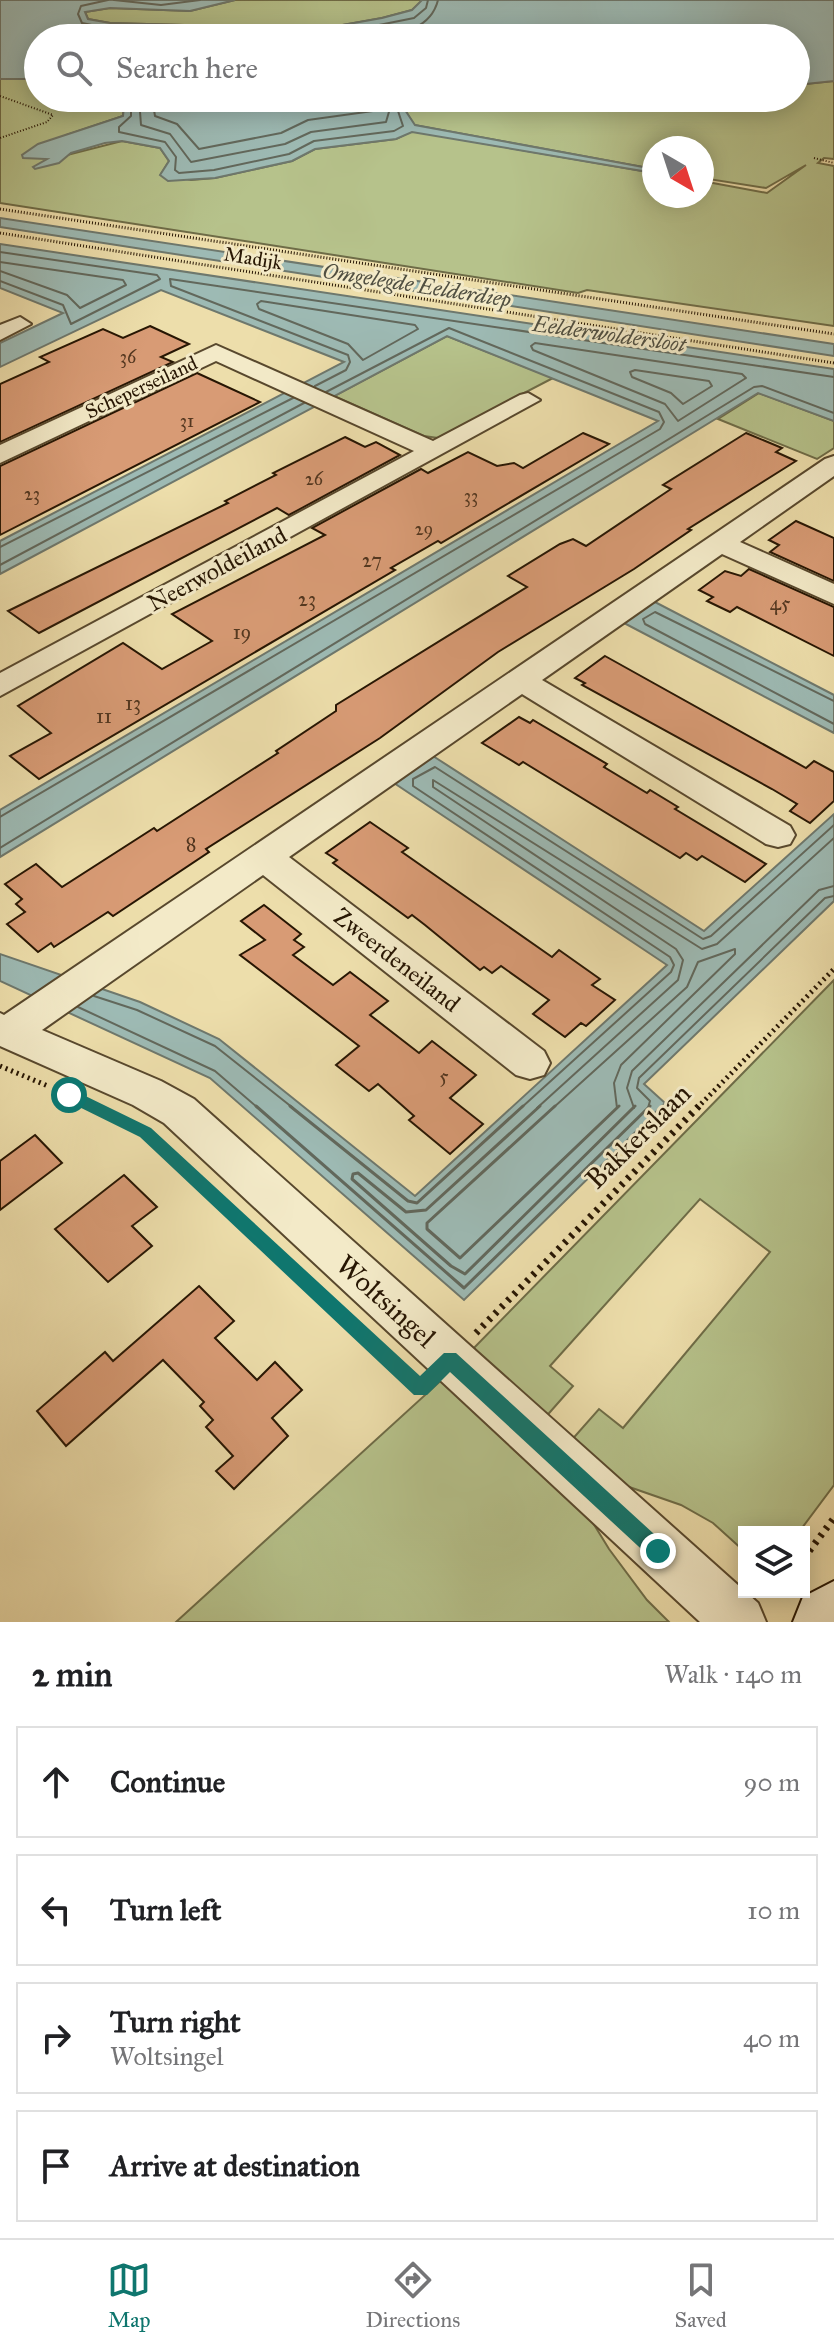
<!DOCTYPE html>
<meta charset="utf-8">
<style>
body{margin:0;font-family:"IM FELL Great Primer",serif;background:#f2f2f2;color:#202124}
.controls{position:absolute;right:24px;bottom:24px;display:grid;overflow:hidden;border-radius:0px;box-shadow:0 4px 20px #0003}
.controls button{width:72px;height:72px;display:grid;place-items:center;padding:0;border:0;border-bottom:2px solid #e0e0e0;background:#fff;color:#202124;font:40px sans-serif}
.compass{position:absolute;left:642px;top:136px;width:72px;height:72px;border-radius:50%;background:#fff;box-shadow:0 4px 20px #0003;rotate:141deg}
.stop{position:absolute;width:24px;height:24px;margin:-18px;border:6px solid #0f766e;border-radius:50%;background:#fff}
.stop.end{background:#0f766e;border-color:#fff;box-shadow:0 2px 8px #0008}
.list{margin:0;padding:0;list-style:none}
h2{display:flex;justify-content:space-between;align-items:center;height:104px;margin:0;padding:0 32px;font-size:34px}
h2 small{font-size:26px;font-weight:400;color:#757577}
.list li{display:grid;grid-template-columns:52px 1fr auto;gap:24px;align-items:center;box-sizing:border-box;height:112px;margin:0 16px 16px;padding:0 16px;border:2px solid #e0e0e0;border-radius:0px}
.list b{display:block;font-size:30px;white-space:nowrap}
.list p{margin:0;font-size:26px;white-space:nowrap;color:#757577}
.list em{font-size:26px;font-style:normal;color:#757577}
.icon{flex:none;width:44px;height:44px;fill:none;stroke:currentColor;stroke-width:2;stroke-linecap:round;stroke-linejoin:round}
.map{position:relative;flex:none;width:834px;height:1622px;overflow:hidden}
.search{position:absolute;background:#fff;box-shadow:0 4px 20px #0003;left:24px;right:24px;top:24px;height:88px;display:flex;align-items:center;gap:20px;box-sizing:border-box;padding:0 28px;border-radius:44px;color:#757577;font-size:30px}
.sheet{height:616px;background:#fff}
nav{display:flex;justify-content:space-around;align-items:center;box-sizing:border-box;height:112px;border-top:2px solid #e0e0e0;background:#fff;font-size:22px;color:#757577}
nav a{display:grid;justify-items:center;gap:4px}
nav .on{color:#0f766e}
.map>svg:first-child{display:block}
</style>
<div class="map">
<svg width="834" height="1622" viewBox="0 0 834 1622">
<rect width="100%" height="100%" fill="#eddeab"/>
<filter id="stains"><feTurbulence type="fractalNoise" baseFrequency=".0025" numOctaves="4"/><feColorMatrix values="0 0 0 0 .2 0 0 0 0 .09 0 0 0 0 .02 0 0 0 .5 -.17"/></filter>
<radialGradient id="worn" r=".72"><stop offset=".6" stop-color="#630" stop-opacity="0"/><stop offset="1" stop-color="#630" stop-opacity=".3"/></radialGradient>
<!-- green -->
<g fill="#b6c28b" stroke="#6e6c47" stroke-width="2">
<polygon points="235,0 422,0 422,1 412,10 382,18 303,32 238,33 184,25 110,23 88,19 85,12 110,8 190,11"/>
<polygon points="0,79 38,79 38,98 113,98 124,106 123,116 66,135 45,157 48,160 122,141 160,148 169,161 161,174 191,180 215,178 292,161 315,149 396,139 412,131 654,173 654,196 702,196 702,181 767,193 806,165 766,188 702,178 702,148 654,148 654,169 414,125 405,110 417,107 427,110 471,98 796,98 796,85 834,81 834,159 824,158 818,163 834,166 834,326 587,290 578,293 0,203"/>
<polygon points="447,336 553,378 438,438 424,436 334,396"/>
<polygon points="759,393 834,421 834,448 817,459 718,419"/>
<polygon points="834,980 834,1485 799,1532 744,1532 744,1551 713,1523 681,1505 612,1481 569,1443 599,1409 623,1428 770,1252 700,1199 550,1366 573,1386 543,1420 468,1354"/>
<polygon points="447,1375 574,1492 609,1549 647,1600 669,1622 176,1622"/>
</g>
<!-- water -->
<g fill="#9dbab4" stroke="#6e786d" stroke-width="2">
<polygon points="0,0 235,0 190,11 110,8 85,12 88,19 110,23 184,25 238,33 303,32 382,18 412,10 422,0 834,0 834,81 796,85 796,38 38,38 38,79 0,79"/>
<polygon points="113,98 471,98 449,104 443,110 417,107 405,110 415,125 654,169 654,173 412,132 396,139 315,149 292,161 215,178 168,181 160,175 169,161 160,148 122,141 105,143 71,153 59,163 35,169 33,167 47,159 23,158 22,155 38,144 123,116 124,106"/>
<polygon points="0,218 834,344 834,356 0,227"/>
<polygon points="0,244 834,369 834,421 758,393 0,857 0,810 658,421 447,336 0,574 0,541 344,362 161,290 0,367 0,343 63,313 0,288"/>
<polygon points="653,601 834,695 834,733 624,623"/>
<polygon points="433,756 704,931 834,814 834,901 644,1084 665,1103 464,1300 210,1078 0,981 0,954 140,1002 219,1039 415,1196 667,965 394,783"/>
</g>
<g fill="none" stroke-linecap="round" stroke-linejoin="round">
<!-- shore-far1 -->
<g stroke="#62685c" stroke-width="2">
<polyline points="108,0 81,6 78,14 82,23 126,32 215,38"/>
<polyline points="114,0 161,5 200,0"/>
<polyline points="314,38 414,18 426,8 428,0"/>
<path d="M375 38C401 34 431 29 438 0"/>
<polyline points="126,98 131,104 131,116 119,127 119,132 165,142 176,157 175,170 179,173 214,170 289,154 314,141 394,131 403,126 398,111 402,103 417,99 438,102 443,98"/>
<polyline points="139,98 141,125 170,134 191,162 285,144 311,132 386,122 393,98"/>
<polyline points="152,98 155,116 177,124 199,149 281,133 308,120 373,111 379,98"/>
<polyline points="0,252 157,275 160,279 71,324 63,305 0,281"/>
<polyline points="0,262 123,280 126,285 80,308 67,295 0,271"/>
<polygon points="261,301 415,325 418,329 363,360 348,344 259,309 257,304"/>
<polygon points="535,343 742,374 746,378 678,421 665,404 533,350 531,346"/>
<polygon points="635,370 709,381 712,386 683,404 671,393 632,377 630,372"/>
<polyline points="315,386 346,370 350,362 348,355 171,286 170,279 834,377"/>
<polyline points="0,547 293,398"/>
<polyline points="0,565 304,403"/>
<polyline points="834,701 655,612 643,619 645,624 834,724"/>
<polyline points="0,817 660,429 664,422 659,412 449,328 326,392"/>
<polyline points="0,848 754,387 762,386 834,413"/>
<polyline points="94,996 137,1010 215,1046 293,1108"/>
<polyline points="78,1007 215,1071 258,1108"/>
<polyline points="521,1108 671,972 674,965 670,957 413,786 413,779 435,767 703,939 711,936 834,825"/>
<polyline points="537,1108 678,980 683,960 676,949 433,787 433,780 702,949 717,944 834,838"/>
<polyline points="553,1108 687,987 698,962 735,949 735,954 621,1065 614,1083 617,1108"/>
<polyline points="634,1108 627,1088 632,1071 819,890 834,886"/>
<polyline points="648,1108 650,1101 637,1088 639,1078 825,898 834,896"/>
</g>
<!-- shore -->
<g stroke="#62685c" stroke-width="3">
<polyline points="256,1106 464,1288 650,1106"/>
<polyline points="290,1106 408,1201 417,1203 523,1106"/>
<polyline points="540,1106 426,1210 406,1212 358,1173 353,1174 352,1179 451,1266 465,1274 635,1106"/>
<polyline points="555,1106 427,1223 427,1229 460,1258 619,1106"/>
</g>
</g>
<!-- building -->
<g fill="#d89b75" stroke="#271603" stroke-width="2">
<polygon points="150,326 189,344 161,357 173,362 0,442 0,384 49,362 40,357 103,329 123,338"/>
<polygon points="197,373 260,402 0,535 0,466"/>
<polygon points="583,433 609,444 441,543 438,541 391,568 395,570 39,779 10,756 51,733 18,706 123,643 162,669 212,641 172,614 325,535 312,528 421,469 428,473 468,452 497,466 514,463 523,468"/>
<polygon points="746,433 782,448 776,452 796,461 688,529 691,530 634,569 498,652 380,738 206,849 209,852 113,916 108,912 54,947 51,943 38,952 7,924 25,912 16,904 22,899 5,884 36,864 62,887 154,828 157,831 278,753 276,751 336,711 336,705 527,587 508,576 560,544 573,539 586,546 671,489 663,485"/>
<polygon points="345,437 365,447 376,442 400,455 289,515 277,508 39,633 8,611 228,503 225,501 276,475 273,473"/>
<polygon points="796,521 834,538 834,581 770,552 779,545 769,540"/>
<polygon points="749,569 834,607 834,656 737,607 730,612 707,601 713,597 699,590 725,571 741,576"/>
<polygon points="605,656 806,768 814,761 834,772 834,801 810,823 790,811 797,804 772,789 582,685 585,683 575,678"/>
<polygon points="519,717 530,723 533,720 607,764 604,767 647,793 650,790 678,807 675,809 766,864 745,882 702,856 697,860 686,853 680,858 523,762 519,765 482,743"/>
<polygon points="370,822 408,848 402,852 552,957 559,950 600,979 592,985 615,1000 586,1026 581,1023 565,1037 533,1014 549,1000 501,966 492,973 484,967 480,970 425,925 412,915 408,918 333,863 337,860 326,853"/>
<polygon points="264,905 301,934 294,940 304,947 293,955 333,985 350,972 388,1001 370,1015 419,1053 432,1041 476,1075 450,1098 483,1124 450,1154 409,1120 414,1116 378,1084 369,1091 336,1065 359,1046 240,955 265,940 241,921"/>
<polygon points="35,1135 62,1163 0,1210 0,1161"/>
<polygon points="124,1175 157,1207 132,1226 152,1246 108,1282 55,1229"/>
<polygon points="199,1286 234,1321 215,1338 257,1380 275,1362 302,1390 272,1418 288,1436 234,1489 216,1471 233,1456 206,1427 213,1420 200,1406 204,1402 163,1360 66,1446 37,1411 105,1352 113,1361"/>
</g>
<g fill="none" stroke-linecap="round" stroke-linejoin="round">
<defs>
<g id="street">
<polygon points="20,317 31,324 0,340 0,325"/>
<polygon points="216,345 433,441 520,395 528,393 540,400 0,696 0,673 414,451 216,361 0,463 0,445"/>
<polygon points="834,456 834,476 740,542 834,584 834,604 722,554 542,680 790,826 795,835 790,844 778,847 766,844 522,694 289,857 544,1051 550,1063 544,1075 530,1079 516,1075 263,875 42,1030 161,1081 194,1099 758,1603 766,1622 700,1622 164,1123 133,1105 0,1046 0,1013 4,1015 825,459"/>
</g>
<polygon id="secondary" points="834,1581 834,1622 793,1622 803,1597"/>
</defs>
<!-- street casing -->
<use href="#street" stroke="#58482d" stroke-width="4"/>
<!-- secondary casing -->
<use href="#secondary" stroke="#271603" stroke-width="4"/>
<!-- path-far3 -->
<g stroke="#271603" stroke-width="2" stroke-dasharray="1 2" stroke-linecap="butt">
<polyline points="0,96 53,115 47,122 0,138"/>
<polyline points="814,158 834,163"/>
</g>
<!-- path-far2 -->
<g stroke="#271603" stroke-width="3" stroke-dasharray="1 2" stroke-linecap="butt">
<polyline points="0,209 834,334"/>
<polyline points="0,233 834,363"/>
</g>
<!-- path-far1 -->
<g stroke="#271603" stroke-width="5" stroke-dasharray="2 4" stroke-linecap="butt">
<polyline points="0,1066 48,1086"/>
<polyline points="80,1100 97,1108"/>
<polyline points="697,1108 834,969"/>
</g>
<!-- path -->
<g stroke="#271603" stroke-width="7" stroke-dasharray="3 6" stroke-linecap="butt">
<polyline points="93,1106 146,1133 420,1389 427,1383"/>
<polyline points="476,1333 699,1106"/>
<polyline points="804,1558 834,1518"/>
</g>
<!-- street -->
<use href="#street" fill="#f3eac8" fill-rule="evenodd"/>
<!-- secondary -->
<use href="#secondary" fill="#f3eac8" fill-rule="evenodd"/>
</g>
<!-- route -->
<polygon fill="#0f766e" points="69,1088 151,1128 420,1376 444,1353 456,1353 665,1544 668,1551 665,1558 658,1561 651,1558 450,1372 427,1395 414,1395 140,1137 63,1099 61,1095"/>
<g text-anchor="middle" dominant-baseline="central" stroke-width="6" stroke-linejoin="round" paint-order="stroke">
<!-- far-number labels -->
<g font-size="18" fill="#533720">
<text x="128" y="357">36</text>
<text x="187" y="421">31</text>
<text x="314" y="479">26</text>
<text x="32" y="494">23</text>
<text x="471" y="496">33</text>
<text x="424" y="529">29</text>
</g>
<!-- far-street labels -->
<g font-size="20" fill="#271603" stroke="#f3eac8">
<text transform="translate(253 258) rotate(9)">Madijk</text>
<text transform="translate(141 387) rotate(-25)">Scheperseiland</text>
</g>
<!-- number labels -->
<g font-size="20" fill="#533720">
<text x="372" y="560">27</text>
<text x="307" y="599">23</text>
<text x="780" y="603">45</text>
<text x="242" y="632">19</text>
<text x="133" y="703">13</text>
<text x="104" y="716">11</text>
<text x="191" y="844">8</text>
<text x="444" y="1076">5</text>
</g>
<!-- far-water labels -->
<g font-size="22" font-style="italic" fill="#504f41" stroke="#f3eac8">
<text transform="translate(417 285) rotate(9)">Omgelegde Eelderdiep</text>
<text transform="translate(609 334) rotate(8)">Eelderwoldersloot</text>
</g>
<!-- street labels -->
<g font-size="24" fill="#271603" stroke="#f3eac8">
<text transform="translate(217 569) rotate(-28)">Neerwoldeiland</text>
<text transform="translate(397 960) rotate(38)">Zweerdeneiland</text>
</g>
<!-- near-street labels -->
<g font-size="28" fill="#271603" stroke="#f3eac8">
<text transform="translate(638 1136) rotate(-45)">Bakkerslaan</text>
<text transform="translate(386 1301) rotate(42)">Woltsingel</text>
</g>
</g>
<rect width="100%" height="100%" filter="url(#stains)"/>
<rect width="100%" height="100%" fill="url(#worn)"/>
</svg>
<div class="controls">
<button><svg class="icon" aria-label="layers" viewBox="0 0 24 24"><path d="M12 4l9 5-9 5-9-5zM3 14l9 5 9-5"/></svg></button>
</div>
<svg class="compass" viewBox="-18 -18 36 36"><path d="M0-13l5 13h-10z" fill="#e53935"/><path d="M0 13l5-13h-10z" fill="#757577"/></svg>
<div class="stop" style="left:69px;top:1095px"></div>
<div class="stop end" style="left:658px;top:1551px"></div>
<div class="search"><svg class="icon" aria-label="search" viewBox="0 0 24 24"><circle cx="10" cy="10" r="6"/><path d="M15 15l6 6"/></svg>Search here</div>
</div>
<section class="sheet">
<h2>2 min<small>Walk · 140 m</small></h2>
<ul class="list">
<li><svg class="icon" aria-label="ahead" viewBox="0 0 24 24"><path d="M12 20V5M6 11l6-6 6 6"/></svg><div><b>Continue</b></div><em>90 m</em></li>
<li><svg class="icon" aria-label="left" viewBox="0 0 24 24"><path d="M17 20v-9H6M10 6l-5 5 5 5"/></svg><div><b>Turn left</b></div><em>10 m</em></li>
<li><svg class="icon" aria-label="right" viewBox="0 0 24 24"><path d="M7 20v-9h11M14 6l5 5-5 5"/></svg><div><b>Turn right</b><p>Woltsingel</p></div><em>40 m</em></li>
<li><svg class="icon" aria-label="arrive" viewBox="0 0 24 24"><path d="M6 21V4h12l-3 4 3 4H6"/></svg><div><b>Arrive at destination</b></div></li>
</ul>
</section>
<nav>
<a class="on"><svg class="icon" aria-label="map" viewBox="0 0 24 24"><path d="M3 6l6-2 6 2 6-2v14l-6 2-6-2-6 2zM9 4v14M15 6v14"/></svg>Map</a>
<a><svg class="icon" aria-label="directions" viewBox="0 0 24 24"><path d="M12 3l9 9-9 9-9-9zM9 14v-3h6M13 9l2 2-2 2"/></svg>Directions</a>
<a><svg class="icon" aria-label="saved" viewBox="0 0 24 24"><path d="M7 4h10v16l-5-4-5 4z"/></svg>Saved</a>
</nav>
